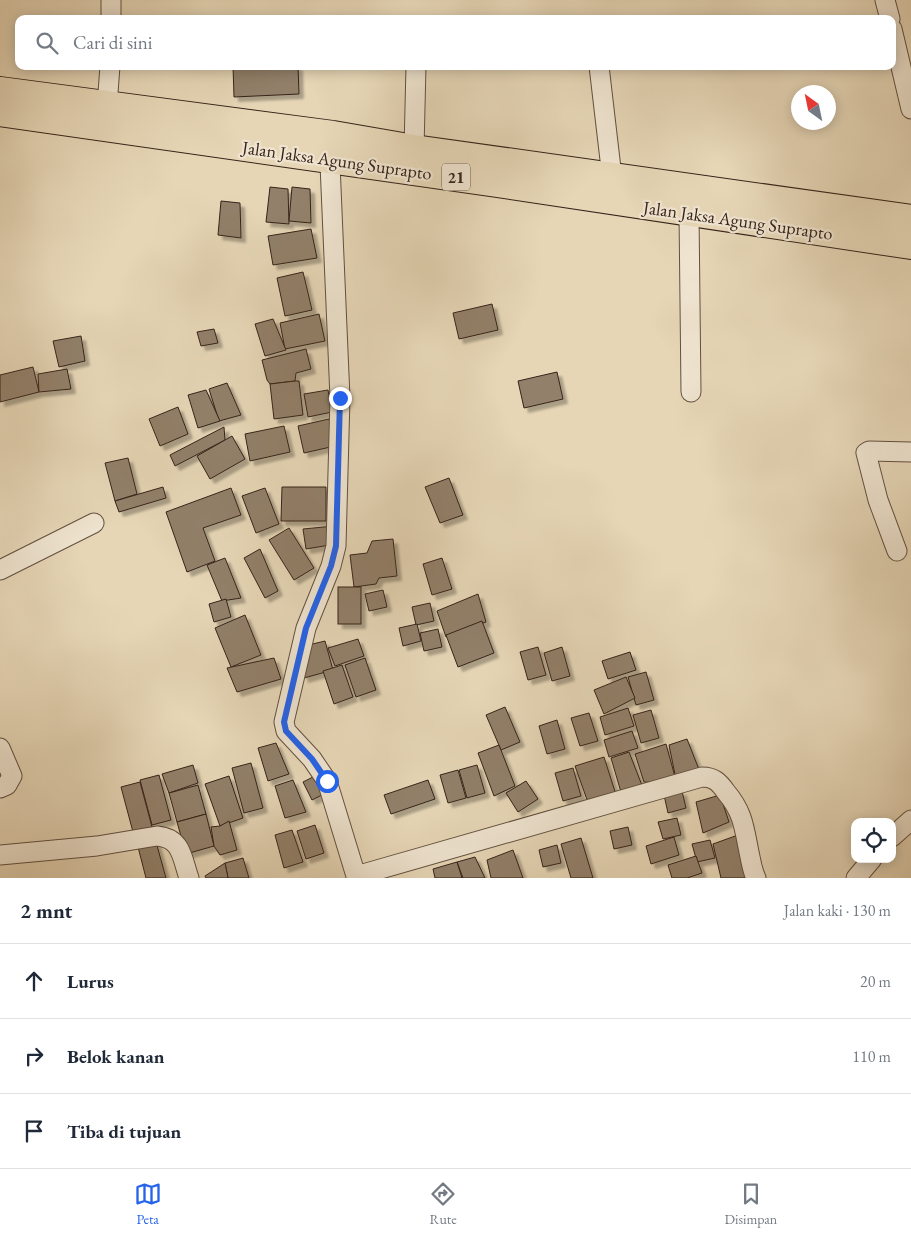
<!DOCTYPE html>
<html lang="id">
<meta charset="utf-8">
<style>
body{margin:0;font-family:"EB Garamond",serif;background:#f6f6f7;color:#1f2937}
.controls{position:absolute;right:15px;bottom:15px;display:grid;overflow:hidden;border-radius:10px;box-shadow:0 2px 12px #0003}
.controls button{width:45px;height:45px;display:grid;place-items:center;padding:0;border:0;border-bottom:1px solid #e0e1e3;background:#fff;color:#1f2937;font:25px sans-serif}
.compass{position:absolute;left:791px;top:85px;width:45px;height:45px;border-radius:50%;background:#fff;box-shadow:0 2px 12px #0003;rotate:327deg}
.stop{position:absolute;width:15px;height:15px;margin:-11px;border:4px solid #2563eb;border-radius:50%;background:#fff}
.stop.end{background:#2563eb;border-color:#fff;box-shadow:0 1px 5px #0008}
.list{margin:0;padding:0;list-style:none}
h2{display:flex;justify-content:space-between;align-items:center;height:65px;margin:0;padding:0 20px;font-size:21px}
h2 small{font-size:16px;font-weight:400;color:#747a83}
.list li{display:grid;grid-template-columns:32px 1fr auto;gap:15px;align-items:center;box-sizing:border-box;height:75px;padding:0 20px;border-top:1px solid #e0e1e3}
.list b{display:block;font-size:19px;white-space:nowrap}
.list em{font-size:16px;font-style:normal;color:#747a83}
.icon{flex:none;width:28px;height:28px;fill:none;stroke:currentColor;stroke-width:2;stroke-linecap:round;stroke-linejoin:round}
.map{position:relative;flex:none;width:911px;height:878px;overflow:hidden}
.search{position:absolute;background:#fff;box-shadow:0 2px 12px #0003;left:15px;right:15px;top:15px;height:55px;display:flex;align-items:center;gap:12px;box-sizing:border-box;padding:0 18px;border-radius:10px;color:#747a83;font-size:19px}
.sheet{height:290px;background:#fff}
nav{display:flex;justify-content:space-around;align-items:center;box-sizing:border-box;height:70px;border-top:1px solid #e0e1e3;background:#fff;font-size:14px;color:#747a83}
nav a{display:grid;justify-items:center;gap:2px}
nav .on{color:#2563eb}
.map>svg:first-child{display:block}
</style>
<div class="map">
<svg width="911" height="878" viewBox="0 0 911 878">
<defs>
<filter id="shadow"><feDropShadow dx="4.5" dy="4.5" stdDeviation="1" flood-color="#0004"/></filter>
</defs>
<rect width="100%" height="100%" fill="#e6d6b6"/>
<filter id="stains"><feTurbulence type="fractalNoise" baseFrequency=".004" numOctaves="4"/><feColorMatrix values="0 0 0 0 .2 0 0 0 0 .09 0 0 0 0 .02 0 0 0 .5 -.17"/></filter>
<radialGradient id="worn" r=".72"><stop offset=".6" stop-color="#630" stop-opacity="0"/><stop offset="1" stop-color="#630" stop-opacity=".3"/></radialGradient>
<!-- building -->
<g fill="#92806b" stroke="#362319" filter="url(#shadow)">
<polygon points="233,66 298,66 299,94 234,97"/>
<polygon points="270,187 288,189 289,224 266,222"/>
<polygon points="292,187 310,189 311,223 289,221"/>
<polygon points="221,201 240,203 241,238 218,235"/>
<polygon points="311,229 317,258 273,265 268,236"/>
<polygon points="303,272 312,310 285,316 277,278"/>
<polygon points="492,304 498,330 459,339 453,313"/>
<polygon points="319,314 325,341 285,349 280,323"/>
<polygon points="273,319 286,350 265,356 255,324"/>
<polygon points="214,329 218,343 201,346 197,332"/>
<polygon points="81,336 85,361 59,367 53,341"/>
<polygon points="306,349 311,369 296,373 295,381 270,384 267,380 262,360"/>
<polygon points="33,367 39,392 0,402 0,375"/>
<polygon points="67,369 71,389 39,392 38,374"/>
<polygon points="557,372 563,399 524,408 518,381"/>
<polygon points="295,381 299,381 303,415 274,419 270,384"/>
<polygon points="227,383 241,415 219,421 209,389"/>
<polygon points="206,390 220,421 198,428 188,395"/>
<polygon points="328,390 332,412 308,417 304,394"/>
<polygon points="178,407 188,434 160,446 149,419"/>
<polygon points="329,419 335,446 304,453 298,426"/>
<polygon points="284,426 290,452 250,461 245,434"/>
<polygon points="224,427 225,440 175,466 170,455"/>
<polygon points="232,436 245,459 210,479 197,456"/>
<polygon points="128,458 137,494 115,501 105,463"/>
<polygon points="449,478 463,515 440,523 425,487"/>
<polygon points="163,487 166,498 119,512 115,501"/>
<polygon points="282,487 326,487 326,521 281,521"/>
<polygon points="231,488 241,515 203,528 215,561 187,572 166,512"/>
<polygon points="265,488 279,524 256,533 242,496"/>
<polygon points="334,526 336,544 306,549 303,529"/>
<polygon points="289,528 314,568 294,580 269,540"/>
<polygon points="393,539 397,576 379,578 376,584 354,587 350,555 367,553 372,541"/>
<polygon points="260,549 278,591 265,598 244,558"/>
<polygon points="225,558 241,598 222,601 207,565"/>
<polygon points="442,558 452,589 432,595 423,564"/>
<rect x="338" y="587" width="23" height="37"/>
<polygon points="383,590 387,607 369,611 365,594"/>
<polygon points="478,594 486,622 446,637 437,611"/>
<polygon points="226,599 231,617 214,622 209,604"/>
<polygon points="430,603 434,621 416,625 412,607"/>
<polygon points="245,615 261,655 231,667 215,628"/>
<polygon points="482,621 494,653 458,667 446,635"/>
<polygon points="417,624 421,641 403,646 399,628"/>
<polygon points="438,629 442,647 424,651 420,633"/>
<polygon points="358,639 364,656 335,666 328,648"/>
<polygon points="325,641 333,670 304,678 296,648"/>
<polygon points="538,647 546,675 528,680 520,652"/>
<polygon points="562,647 570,676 552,681 544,653"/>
<polygon points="630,652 636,670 608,679 602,661"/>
<polygon points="274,658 281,679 237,692 227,668"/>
<polygon points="365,658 376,690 356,697 345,665"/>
<polygon points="342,665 353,697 334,704 323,671"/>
<polygon points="646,672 654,700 636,705 628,677"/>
<polygon points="626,677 635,698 604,714 594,690"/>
<polygon points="505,707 520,742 501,750 486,715"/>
<polygon points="628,708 634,726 605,735 600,717"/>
<polygon points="651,710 659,738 641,743 633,715"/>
<polygon points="589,713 598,741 580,746 571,718"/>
<polygon points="557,720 565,749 547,754 539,726"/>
<polygon points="632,731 638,748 609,757 604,740"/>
<polygon points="687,739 702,777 677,784 669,745"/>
<polygon points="276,743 289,774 268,781 258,748"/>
<polygon points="666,744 677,784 644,782 635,754"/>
<polygon points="499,745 515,786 494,796 478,753"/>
<polygon points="629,752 643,788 623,799 611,758"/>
<polygon points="604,757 618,801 590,808 575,766"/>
<polygon points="251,763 263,808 244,813 232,768"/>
<polygon points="193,765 198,783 169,793 162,774"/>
<polygon points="477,765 485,793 467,798 459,770"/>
<polygon points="573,768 581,796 563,801 555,773"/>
<polygon points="458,770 466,798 448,803 440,775"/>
<polygon points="159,775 171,820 152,825 140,780"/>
<polygon points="229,776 243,818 220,826 205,784"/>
<polygon points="313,777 324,794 312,800 303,782"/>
<polygon points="293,780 306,812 285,818 275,786"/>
<polygon points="428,780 435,799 391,814 384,795"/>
<polygon points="526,781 538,799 518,812 506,793"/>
<polygon points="140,782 152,827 133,832 121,787"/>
<polygon points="198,785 206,814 177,822 169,793"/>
<polygon points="682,791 686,808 668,813 664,795"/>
<polygon points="720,795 729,822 703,833 696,802"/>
<polygon points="206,814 214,846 186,854 177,822"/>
<polygon points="677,818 681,835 663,839 658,822"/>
<polygon points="229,821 237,850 220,855 214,846 211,827 220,826"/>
<polygon points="315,825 324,853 306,859 297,831"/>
<polygon points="628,827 632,845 614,849 610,831"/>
<polygon points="292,830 303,862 284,868 275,835"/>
<polygon points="738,835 746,878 721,878 713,844"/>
<polygon points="674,837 679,855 651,864 646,846"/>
<polygon points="581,838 593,878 571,878 561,844"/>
<polygon points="710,840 715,858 697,862 692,844"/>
<polygon points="156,842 166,878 146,878 138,847"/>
<polygon points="557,845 561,863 543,867 539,850"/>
<polygon points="513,850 523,878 491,878 487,860"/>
<polygon points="696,856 702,873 687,878 672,878 668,865"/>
<polygon points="475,857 485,878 463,878 457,862"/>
<polygon points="243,858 249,878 228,878 225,863"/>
<polygon points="457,862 462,878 435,878 433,869"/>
<polygon points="225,863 228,878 206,878 205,876"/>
</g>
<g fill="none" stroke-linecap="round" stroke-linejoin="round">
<defs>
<g id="street">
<polyline points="111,0 111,19"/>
<polyline points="885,0 890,19"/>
<polyline points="892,29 911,109"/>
<polyline points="599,66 612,177"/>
<polyline points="107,106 110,66"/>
<path d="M331 149 330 164 340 398 336 546 331 566 306 628 284 722 286 731 312 759 327 781 356 876 702 777C714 777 719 782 726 792 743 812 744 827 749 852 751 861 752 870 756 878"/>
<polyline points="414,149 416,66"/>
<polyline points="689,213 691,392"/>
<polyline points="897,551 878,500 866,453 869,451 911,452"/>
<polyline points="0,570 94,523"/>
<polyline points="0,748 12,776 7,785 0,788"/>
<polyline points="892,837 911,820"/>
<path d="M0 855 97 846 157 836C182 838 182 858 189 878"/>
<polyline points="856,878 872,859"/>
</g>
<g id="highway">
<polyline points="0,91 333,135 414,149 911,219"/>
<polyline points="0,112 504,184 911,245"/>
</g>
</defs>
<!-- street casing -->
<use href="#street" stroke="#625040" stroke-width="21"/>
<!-- highway casing -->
<use href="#highway" stroke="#362319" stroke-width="30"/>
<!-- street -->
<use href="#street" stroke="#efe4d0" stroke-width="19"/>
<!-- highway -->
<use href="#highway" stroke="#e6d6b6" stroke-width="28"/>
</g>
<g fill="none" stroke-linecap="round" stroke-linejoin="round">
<!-- route -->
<polyline stroke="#2563eb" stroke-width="6" points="327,781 312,759 286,731 284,722 306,628 331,566 336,546 340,398"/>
</g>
<g text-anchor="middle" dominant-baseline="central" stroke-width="4.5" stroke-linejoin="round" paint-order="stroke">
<!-- shield labels -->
<rect fill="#efe4d0" stroke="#6e5d50" stroke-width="1" x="442" y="163.5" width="28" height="27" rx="4"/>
<g font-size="16" font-weight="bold" fill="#362319">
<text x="456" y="177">21</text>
</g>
<!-- street labels -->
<g font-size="18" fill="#362319" stroke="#efe4d0">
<text transform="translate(337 160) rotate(8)">Jalan Jaksa Agung Suprapto</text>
<text transform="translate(738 220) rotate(8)">Jalan Jaksa Agung Suprapto</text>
</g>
</g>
<rect width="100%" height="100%" filter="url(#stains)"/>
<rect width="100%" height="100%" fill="url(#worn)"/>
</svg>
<div class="controls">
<button><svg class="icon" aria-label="locate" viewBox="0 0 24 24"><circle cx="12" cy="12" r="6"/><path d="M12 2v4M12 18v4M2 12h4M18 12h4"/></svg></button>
</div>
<svg class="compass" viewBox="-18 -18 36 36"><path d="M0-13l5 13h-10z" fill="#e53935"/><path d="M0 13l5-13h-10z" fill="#747a83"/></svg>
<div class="stop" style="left:327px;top:781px"></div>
<div class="stop end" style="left:340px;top:398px"></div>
<div class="search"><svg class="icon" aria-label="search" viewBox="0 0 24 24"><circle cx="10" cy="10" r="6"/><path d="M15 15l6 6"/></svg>Cari di sini</div>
</div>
<section class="sheet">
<h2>2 mnt<small>Jalan kaki · 130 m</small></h2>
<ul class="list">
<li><svg class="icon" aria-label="ahead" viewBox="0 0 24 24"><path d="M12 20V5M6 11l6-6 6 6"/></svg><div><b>Lurus</b></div><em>20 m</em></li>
<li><svg class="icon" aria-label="right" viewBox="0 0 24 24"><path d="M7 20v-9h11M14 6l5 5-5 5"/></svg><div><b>Belok kanan</b></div><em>110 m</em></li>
<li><svg class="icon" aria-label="arrive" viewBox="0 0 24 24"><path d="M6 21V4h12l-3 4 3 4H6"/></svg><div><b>Tiba di tujuan</b></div></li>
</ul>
</section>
<nav>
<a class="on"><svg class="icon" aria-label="map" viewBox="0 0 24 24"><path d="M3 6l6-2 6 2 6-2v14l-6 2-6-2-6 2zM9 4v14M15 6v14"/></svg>Peta</a>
<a><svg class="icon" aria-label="directions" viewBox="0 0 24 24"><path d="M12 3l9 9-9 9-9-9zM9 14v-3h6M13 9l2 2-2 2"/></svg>Rute</a>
<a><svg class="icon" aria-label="saved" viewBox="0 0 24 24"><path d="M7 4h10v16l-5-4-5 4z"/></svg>Disimpan</a>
</nav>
